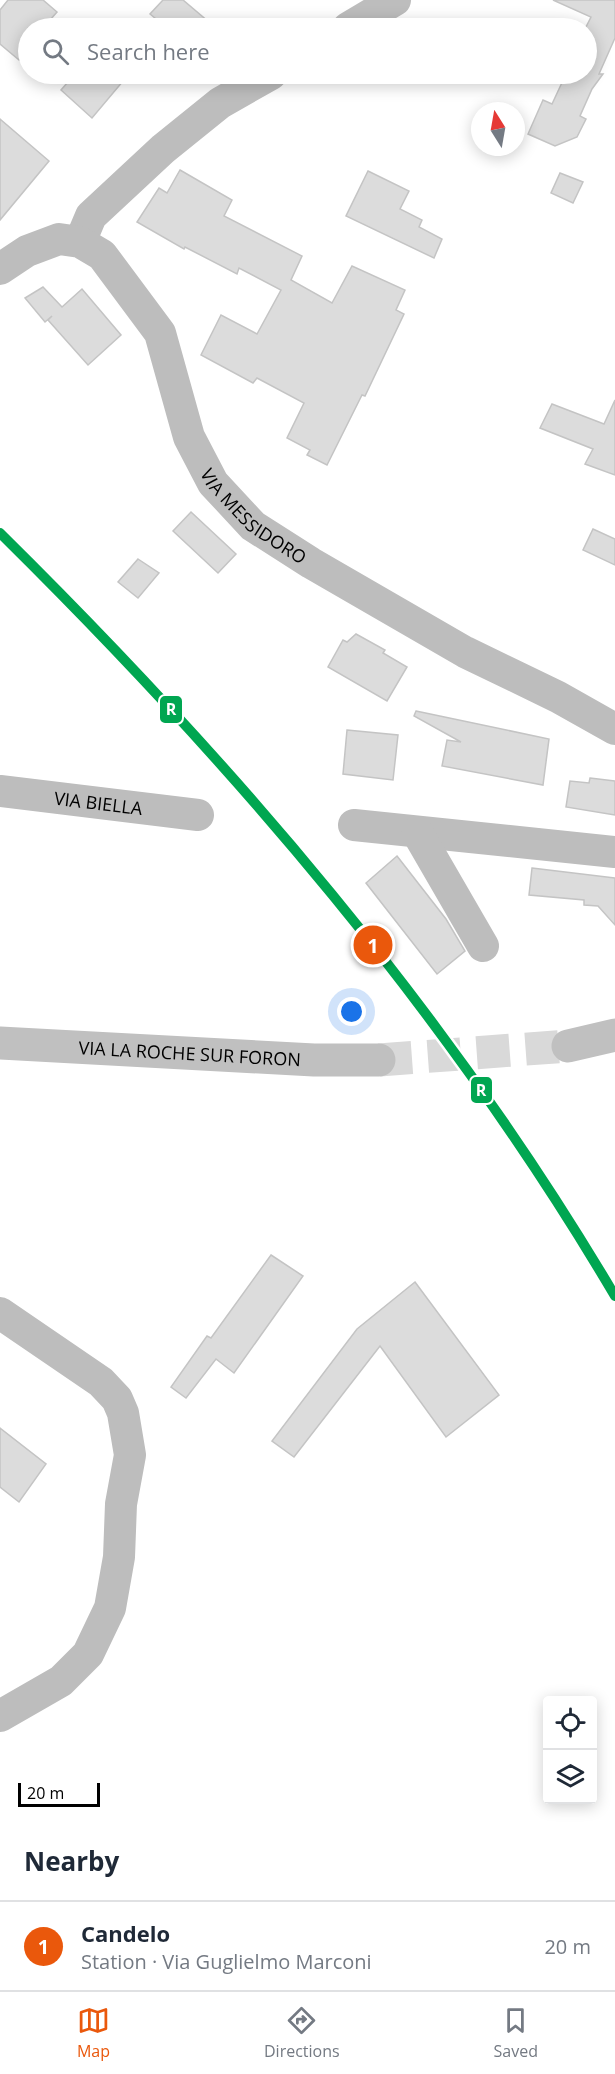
<!DOCTYPE html>
<meta charset="utf-8">
<style>
body{margin:0;font-family:"Open Sans",sans-serif;background:#f6f6f7;color:#1f2937}
.controls{position:absolute;right:18px;bottom:18px;display:grid;overflow:hidden;border-radius:6px;box-shadow:0 3px 15px #0003}
.controls button{width:54px;height:54px;display:grid;place-items:center;padding:0;border:0;border-bottom:2px solid #e0e1e3;background:#fff;color:#1f2937;font:30px sans-serif}
.compass{position:absolute;left:471px;top:102px;width:54px;height:54px;border-radius:50%;background:#fff;box-shadow:0 3px 15px #0003;rotate:349deg}
.scale{position:absolute;left:18px;bottom:15px;width:82px;box-sizing:border-box;padding-left:6px;border:3px solid #000;border-top:0;font-size:16px;line-height:21px;white-space:nowrap;color:#000;-webkit-text-stroke:4px #fff;paint-order:stroke}
.you{position:absolute;left:352px;top:1012px;width:21px;height:21px;margin:-15px;border:4px solid #fff;border-radius:50%;background:#1a73e8;box-shadow:0 0 0 9px #1a73e833}
.badge{display:grid;place-items:center;width:39px;height:39px;border-radius:50%;background:#ea580c;color:#fff;font-size:20px;font-weight:700}
.pin{position:absolute;translate:-50% -50%;border:3px solid #fff;box-shadow:0 2px 6px #0006}
.list{margin:0;padding:0;list-style:none}
h2{display:flex;justify-content:space-between;align-items:center;height:78px;margin:0;padding:0 24px;font-size:26px}
h2 small{font-size:20px;font-weight:400;color:#747a83}
.list li{display:grid;grid-template-columns:39px 1fr auto;gap:18px;align-items:center;box-sizing:border-box;height:90px;padding:0 24px;border-top:2px solid #e0e1e3}
.list b{display:block;font-size:22px;white-space:nowrap}
.list p{margin:0;font-size:20px;white-space:nowrap;color:#747a83}
.list em{font-size:20px;font-style:normal;color:#747a83}
.icon{flex:none;width:33px;height:33px;fill:none;stroke:currentColor;stroke-width:2;stroke-linecap:round;stroke-linejoin:round}
.map{position:relative;flex:none;width:615px;height:1822px;overflow:hidden}
.search{position:absolute;background:#fff;box-shadow:0 3px 15px #0003;left:18px;right:18px;top:18px;height:66px;display:flex;align-items:center;gap:15px;box-sizing:border-box;padding:0 21px;border-radius:33px;color:#747a83;font-size:22px}
.sheet{height:168px;background:#fff}
nav{display:flex;justify-content:space-around;align-items:center;box-sizing:border-box;height:84px;border-top:2px solid #e0e1e3;background:#fff;font-size:16px;color:#747a83}
nav a{display:grid;justify-items:center;gap:3px}
nav .on{color:#ea580c}
.map>svg:first-child{display:block}
</style>
<div class="map">
<svg width="615" height="1822" viewBox="0 0 615 1822">
<rect width="100%" height="100%" fill="#fff"/>
<!-- building -->
<g fill="#dcdcdc" stroke="#c4c4c4" stroke-width="1.5">
<polygon points="8,0 43,0 57,12 43,28 28,28 28,49 19,60 0,44 0,10"/>
<polygon points="163,0 183,0 216,28 167,28 150,14"/>
<polygon points="553,0 615,0 615,38 599,74 603,74 592,89 580,116 586,119 577,137 555,146 528,134 543,100 552,104 566,74 586,74 586,27 591,17"/>
<polygon points="75,74 129,74 92,118 61,90"/>
<polygon points="0,119 49,161 0,220"/>
<polygon points="180,170 232,200 224,216 302,256 291,280 332,303 352,266 405,290 396,310 404,314 365,396 362,395 327,465 307,455 310,450 287,438 304,403 257,378 253,383 201,355 221,315 257,334 281,290 239,268 237,274 185,247 184,249 137,222 159,188 167,193"/>
<polygon points="368,171 409,191 400,209 422,220 419,227 442,239 434,258 346,216"/>
<polygon points="560,173 583,182 573,203 551,193"/>
<polygon points="43,287 62,307 82,289 121,335 88,365 48,320 52,316 45,322 25,298"/>
<polygon points="615,400 615,475 585,464 593,449 540,428 552,404 604,424"/>
<polygon points="191,512 236,554 218,573 173,531"/>
<polygon points="593,529 615,539 615,565 583,550"/>
<polygon points="138,559 159,573 138,598 118,582"/>
<polygon points="356,634 385,650 383,653 407,667 387,701 328,667 343,640 347,642"/>
<polygon points="416,711 549,739 543,785 442,766 447,740 461,742 414,716"/>
<polygon points="347,730 398,735 393,780 343,774"/>
<polygon points="590,778 615,781 615,815 566,807 570,781 589,783"/>
<polygon points="397,856 446,919 465,951 437,974 366,883"/>
<polygon points="532,868 615,878 615,925 598,906 584,905 584,900 529,895"/>
<polygon points="271,1255 303,1276 234,1373 216,1359 186,1398 171,1387 207,1336 211,1338"/>
<polygon points="415,1282 499,1395 446,1437 380,1346 294,1457 272,1441 357,1329"/>
<polygon points="0,1428 46,1464 19,1502 0,1487"/>
</g>
<g fill="none" stroke-linecap="round" stroke-linejoin="round">
<!-- secondary-tunnel -->
<polyline stroke="#d9d9d9" stroke-width="33" stroke-dasharray="33 16" stroke-linecap="butt" points="379,1060 568,1046"/>
<!-- street -->
<g stroke="#bdbdbd" stroke-width="32">
<polyline points="348,28 395,0"/>
<polyline points="80,242 91,216 163,149 220,103 271,74"/>
<path id="s1" d="M0 269 27 251 59 239 80 242 102 255 160 333 189 437 213 483 253 526 311 563 465 652 558 697 615 729"/>
<path id="s2" d="M0 791 198 815"/>
<polyline points="354,825 615,852"/>
<polyline points="417,832 483,946"/>
<polyline points="0,1313 101,1382 117,1399 123,1413 130,1455 121,1504 119,1557 110,1608 88,1654 61,1681 0,1716"/>
</g>
<!-- secondary -->
<g stroke="#c0c0c0" stroke-width="33">
<path id="s3" d="M0 1043 314 1060H379"/>
<polyline points="568,1046 615,1035"/>
</g>
<defs>
<path id="rail-1" d="M0 533C233 763 448 1013 615 1296"/>
</defs>
<!-- rail-1 casing -->
<use href="#rail-1" stroke="#fff" stroke-width="15"/>
<!-- rail-1 -->
<use href="#rail-1" stroke="#00a651" stroke-width="10"/>
</g>
<g text-anchor="middle" dominant-baseline="central" stroke-width="5" stroke-linejoin="round" paint-order="stroke">
<!-- street labels -->
<g font-size="18" fill="#000" stroke="#fff">
<text stroke="none"><textPath href="#s1" startOffset="423">VIA MESSIDORO</textPath></text>
<text stroke="none"><textPath href="#s2" startOffset="99">VIA BIELLA</textPath></text>
<text stroke="none"><textPath href="#s3" startOffset="190">VIA LA ROCHE SUR FORON</textPath></text>
</g>
</g>
<g stroke="#fff" stroke-width="2">
<rect x="159" y="695" width="24" height="29" rx="6" fill="#00a651"/>
<rect x="470" y="1076" width="23" height="28" rx="6" fill="#00a651"/>
</g>
<g font-size="16" text-anchor="middle" font-weight="bold" fill="#fff">
<text x="171" y="715">R</text>
<text x="481" y="1096">R</text>
</g>
</svg>
<div class="controls">
<button><svg class="icon" aria-label="locate" viewBox="0 0 24 24"><circle cx="12" cy="12" r="6"/><path d="M12 2v4M12 18v4M2 12h4M18 12h4"/></svg></button>
<button><svg class="icon" aria-label="layers" viewBox="0 0 24 24"><path d="M12 4l9 5-9 5-9-5zM3 14l9 5 9-5"/></svg></button>
</div>
<svg class="compass" viewBox="-18 -18 36 36"><path d="M0-13l5 13h-10z" fill="#e53935"/><path d="M0 13l5-13h-10z" fill="#747a83"/></svg>
<div class="scale">20 m</div>
<div class="you"></div>
<div class="pin badge" style="left:373px;top:945px">1</div>
<div class="search"><svg class="icon" aria-label="search" viewBox="0 0 24 24"><circle cx="10" cy="10" r="6"/><path d="M15 15l6 6"/></svg>Search here</div>
</div>
<section class="sheet">
<h2>Nearby<small></small></h2>
<ul class="list">
<li><span class="badge">1</span><div><b>Candelo</b><p>Station · Via Guglielmo Marconi</p></div><em>20 m</em></li>
</ul>
</section>
<nav>
<a class="on"><svg class="icon" aria-label="map" viewBox="0 0 24 24"><path d="M3 6l6-2 6 2 6-2v14l-6 2-6-2-6 2zM9 4v14M15 6v14"/></svg>Map</a>
<a><svg class="icon" aria-label="directions" viewBox="0 0 24 24"><path d="M12 3l9 9-9 9-9-9zM9 14v-3h6M13 9l2 2-2 2"/></svg>Directions</a>
<a><svg class="icon" aria-label="saved" viewBox="0 0 24 24"><path d="M7 4h10v16l-5-4-5 4z"/></svg>Saved</a>
</nav>
